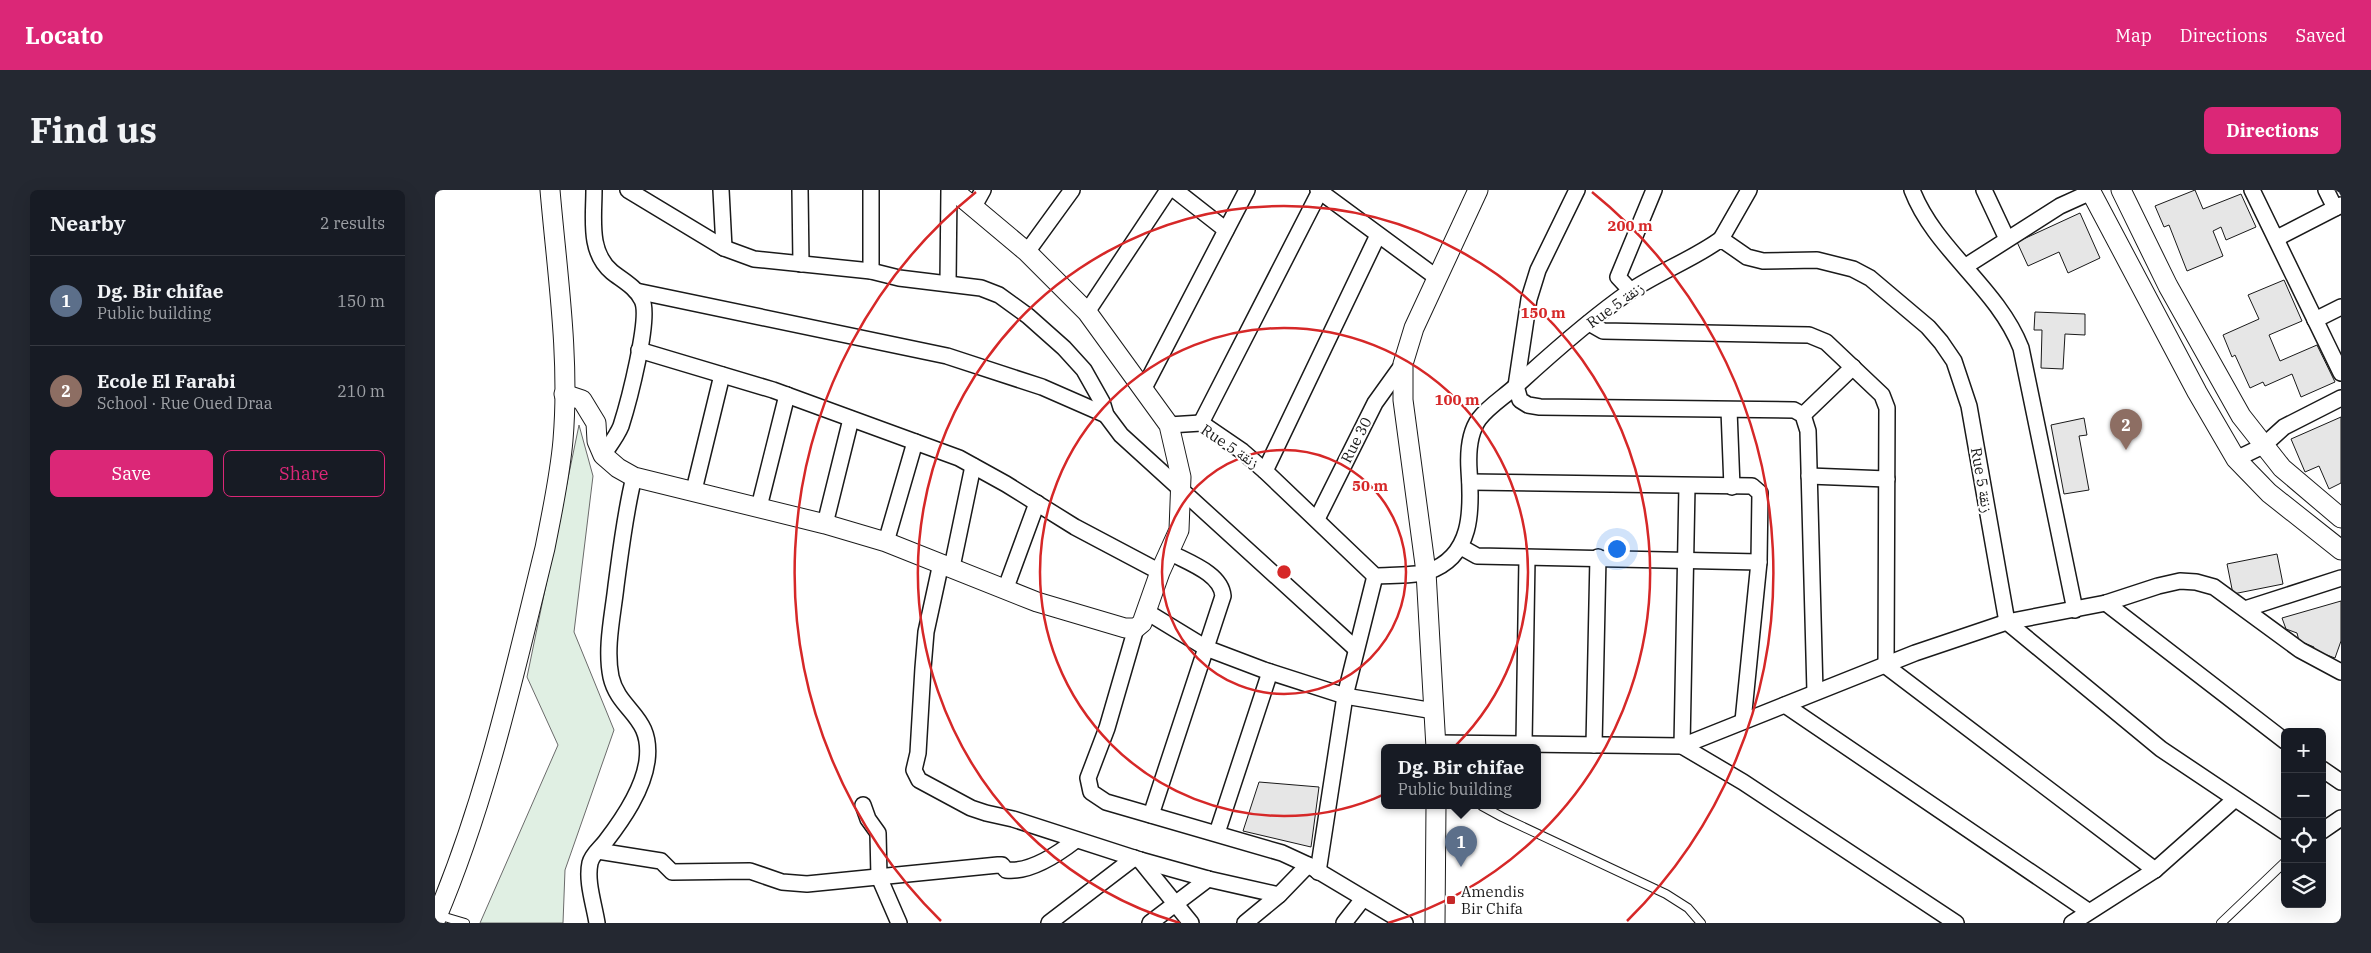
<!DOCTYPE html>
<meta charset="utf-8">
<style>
body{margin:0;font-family:"IBM Plex Serif","Noto Naskh Arabic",serif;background:#242831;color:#f1f3f6}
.controls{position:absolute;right:15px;bottom:15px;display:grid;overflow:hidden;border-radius:8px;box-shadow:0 5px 20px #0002}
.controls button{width:45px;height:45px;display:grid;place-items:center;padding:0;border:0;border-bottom:1px solid #363941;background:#171b24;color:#f1f3f6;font:25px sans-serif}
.you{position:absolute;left:1181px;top:358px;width:18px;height:18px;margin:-12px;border:4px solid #fff;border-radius:50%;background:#1a73e8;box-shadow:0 0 0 8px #1a73e833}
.badge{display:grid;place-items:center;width:32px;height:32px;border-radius:50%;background:#db2777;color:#fff;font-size:16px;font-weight:700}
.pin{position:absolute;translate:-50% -41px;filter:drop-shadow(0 1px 2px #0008)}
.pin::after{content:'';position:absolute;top:26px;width:18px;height:15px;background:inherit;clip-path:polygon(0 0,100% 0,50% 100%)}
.popup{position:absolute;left:946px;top:554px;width:160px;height:65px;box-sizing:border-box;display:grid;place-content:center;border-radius:8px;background:#171b24;filter:drop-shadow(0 1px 4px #0005);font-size:16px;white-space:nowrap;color:#9ea1a6}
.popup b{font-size:19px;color:#f1f3f6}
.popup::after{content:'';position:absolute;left:50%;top:100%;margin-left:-10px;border:10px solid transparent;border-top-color:#171b24}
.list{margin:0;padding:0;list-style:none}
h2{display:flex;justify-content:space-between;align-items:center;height:65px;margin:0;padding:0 20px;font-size:21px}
h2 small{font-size:16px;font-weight:400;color:#9ea1a6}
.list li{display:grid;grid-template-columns:32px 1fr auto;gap:15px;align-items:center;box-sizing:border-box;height:90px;padding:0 20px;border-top:1px solid #363941}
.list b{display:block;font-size:19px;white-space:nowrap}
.list p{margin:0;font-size:16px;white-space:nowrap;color:#9ea1a6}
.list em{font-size:16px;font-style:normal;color:#9ea1a6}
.actions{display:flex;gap:10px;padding:15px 20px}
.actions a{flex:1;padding:11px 0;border:1px solid #db2777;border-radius:8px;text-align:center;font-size:18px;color:#db2777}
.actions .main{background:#db2777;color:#fff}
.icon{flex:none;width:28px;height:28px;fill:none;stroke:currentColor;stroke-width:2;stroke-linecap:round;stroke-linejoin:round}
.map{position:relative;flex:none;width:1906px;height:733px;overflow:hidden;border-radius:8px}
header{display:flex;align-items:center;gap:30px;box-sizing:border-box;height:70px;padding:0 25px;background:#db2777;color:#fff}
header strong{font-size:24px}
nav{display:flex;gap:28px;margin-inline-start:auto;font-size:18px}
.intro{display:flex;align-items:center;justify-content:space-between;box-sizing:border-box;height:120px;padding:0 30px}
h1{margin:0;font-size:35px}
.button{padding:12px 22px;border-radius:8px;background:#db2777;color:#fff;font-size:18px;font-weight:700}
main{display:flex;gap:30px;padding:0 30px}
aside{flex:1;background:#171b24;border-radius:8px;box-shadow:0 5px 20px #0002}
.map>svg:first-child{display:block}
</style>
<header>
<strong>Locato</strong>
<nav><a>Map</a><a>Directions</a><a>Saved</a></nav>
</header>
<div class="intro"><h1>Find us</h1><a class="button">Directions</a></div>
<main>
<aside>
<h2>Nearby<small>2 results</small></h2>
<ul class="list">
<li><span class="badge" style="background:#5c6f8a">1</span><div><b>Dg. Bir chifae</b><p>Public building</p></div><em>150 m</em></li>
<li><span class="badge" style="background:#8d6e63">2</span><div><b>Ecole El Farabi</b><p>School · Rue Oued Draa</p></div><em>210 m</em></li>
</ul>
<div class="actions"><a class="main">Save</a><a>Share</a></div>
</aside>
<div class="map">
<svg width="1906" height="733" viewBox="0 0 1906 733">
<rect width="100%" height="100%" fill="#fff"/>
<!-- green -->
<polygon fill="#e0efe3" stroke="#6a6a6a" points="144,235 158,286 139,442 179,540 130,680 128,733 45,733 123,555 92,487"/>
<!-- building -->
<g fill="#e6e6e6" stroke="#1a1a1a">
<polygon points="1760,0 1768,19 1806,4 1821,37 1791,50 1786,37 1778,41 1788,66 1752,81 1734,35 1729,37 1720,16"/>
<polygon points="1645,23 1665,68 1633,83 1624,62 1593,76 1582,52"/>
<polygon points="1849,90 1867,131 1834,145 1845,171 1882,155 1900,192 1866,207 1857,184 1830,196 1828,192 1815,198 1800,165 1797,167 1788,145 1824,129 1813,105"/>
<polygon points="1600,122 1650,124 1650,145 1630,144 1628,179 1606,178 1607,140 1599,140"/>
<polygon points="1906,227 1906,293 1894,299 1884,276 1870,282 1856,249"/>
<polygon points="1649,228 1652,245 1644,246 1654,300 1629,304 1616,235"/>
<polygon points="1842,364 1848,394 1798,404 1792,374"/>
<polygon points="1906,411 1906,451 1900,468 1878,460 1879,457 1864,451 1862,443 1851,439 1847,428"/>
<polygon points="824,592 884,597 876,657 808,641"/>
</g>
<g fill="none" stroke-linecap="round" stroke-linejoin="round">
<defs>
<g id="service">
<polyline points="1047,616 1067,627 1231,704 1253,718 1266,733"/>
<polyline points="3,725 30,733"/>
<polyline points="1786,733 1850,672"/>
</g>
<g id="minor">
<path d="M159 0C159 28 153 62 177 82 187 90 201 97 207 110 216 128 193 214 186 236 182 246 174 256 168 265"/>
<polyline points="193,0 289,58 319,69 436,81 464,88 546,98 564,105 593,126 629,158 649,180 667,212 671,225 686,245 921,459"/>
<polyline points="286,0 289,58"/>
<polyline points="365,0 366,74"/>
<polyline points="740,0 791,40"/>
<polyline points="883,0 1001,87"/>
<polyline points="1142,0 1103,80 1094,109 1081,196 1085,210 1093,215 1105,217 1359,220 1368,225 1373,241 1380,502"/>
<path d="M1477 0C1500 60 1562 97 1586 158L1640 420"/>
<polyline points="1549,0 1572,49"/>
<polyline points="1817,0 1906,183"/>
<polyline points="1891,0 1900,18"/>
<polyline points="538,18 548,0"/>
<polyline points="1842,48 1906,15"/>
<polyline points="1286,49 1314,0"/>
<polyline points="592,62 637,0"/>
<polyline points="1531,76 1625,16 1656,2"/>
<polyline points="436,81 436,0"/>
<polyline points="513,93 514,0"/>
<polyline points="201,101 512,166 607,197 671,225"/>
<polyline points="1196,101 1183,87 1219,0"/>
<polyline points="652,122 733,0"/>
<polyline points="1880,130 1906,117"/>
<polyline points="1154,133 1168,141 1374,145 1391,152 1447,205 1452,218 1451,476 1720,680"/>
<polyline points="204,160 338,200 524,268 571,294 640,337 725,382"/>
<polyline points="709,198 812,0"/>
<polyline points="1294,220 1297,297"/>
<polyline points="1368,225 1418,177"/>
<polyline points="766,233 885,1"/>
<path d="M734 235 766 233 807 261 830 281 940 386C956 385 977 386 992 382 1038 367 1037 320 1034 280 1033 264 1034 243 1044 229 1054 216 1069 207 1081 196 1117 163 1154 130 1194 102 1223 82 1257 70 1286 49L1312 67 1328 71 1382 70 1418 79 1435 88 1493 137 1506 152 1519 171 1534 216 1572 432 1726 559 1850 642"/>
<polyline points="1801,269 1828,256 1849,237 1906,208"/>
<polyline points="830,281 943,45"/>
<polyline points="1374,286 1452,289"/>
<polyline points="1035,292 1317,296 1325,303 1324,372 1308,531"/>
<polyline points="1252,296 1247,556 1308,592 1521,733"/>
<polyline points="259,300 287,185"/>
<polyline points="324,317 352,205"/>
<polyline points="882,329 940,213 968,174"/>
<polyline points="390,334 416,229"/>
<polyline points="451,352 480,252"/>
<polyline points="1026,357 1042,366 1324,372"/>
<polyline points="506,373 491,442 488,478 483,563 479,580 484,590 536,618 551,623 578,629 705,670 773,689 844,705"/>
<polyline points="517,377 538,276"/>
<polyline points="570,400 602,313"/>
<polyline points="1671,413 1850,551"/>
<polyline points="1810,419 1906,388"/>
<polyline points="712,422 771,458 829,480 910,506 999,521"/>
<polyline points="701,438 672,538 653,588 656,602 671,612 847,663 873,675 970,733"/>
<polyline points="1350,515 1653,721"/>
<polyline points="1001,553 1247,556 1480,463 1572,432 1671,413 1723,396 1745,391 1761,392 1779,397 1865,460 1906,482"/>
<polyline points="1089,553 1092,368"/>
<polyline points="1159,555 1163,367"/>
<polyline points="1887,579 1906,592"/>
<polyline points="428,615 433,629 443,643 444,687 464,733"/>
<path d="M716 625 788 406C786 383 752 372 734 362"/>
<polyline points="1887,641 1906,628"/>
<polyline points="782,643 835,482"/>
<path d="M163 661 226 671 237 682 315 681 347 692 372 694 563 675H567L571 680C595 683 623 664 641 650"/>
<polyline points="705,670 756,733"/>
<polyline points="883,682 910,506 940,386"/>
<path d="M162 733C159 714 151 691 155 673 157 664 166 658 171 651 188 629 208 600 212 571 218 525 184 522 176 487 170 458 178 424 181 396 186 359 190 323 199 287"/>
<polyline points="614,733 699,668"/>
<polyline points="715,733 773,689"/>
<polyline points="810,733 844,705 873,675"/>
<polyline points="909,733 927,710"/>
<polyline points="1637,733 1720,680 1799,610"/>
</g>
<g id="tertiary">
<polyline points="1655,0 1762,202 1801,269 1834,303 1906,360"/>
<polyline points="1686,0 1733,96 1806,226 1847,278 1906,328"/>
<polyline points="129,204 147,210 161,233 162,251 168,265 183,278 199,287 390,334 451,352 602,412 690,438 701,438 707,433 725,382 744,340 746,287 734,235 652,122 592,62 518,0"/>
<polyline points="1001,558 991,382 968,210 968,174 979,138 1043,0"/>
<path d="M0 731C51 612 79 484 110 358 117 322 125 286 128 250 135 167 122 82 115 0"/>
<polyline points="1000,733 1001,616"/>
</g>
</defs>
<!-- service casing -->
<use href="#service" stroke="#1a1a1a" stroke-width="10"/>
<!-- minor casing -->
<use href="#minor" stroke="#1a1a1a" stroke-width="18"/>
<!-- tertiary casing -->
<use href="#tertiary" stroke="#1a1a1a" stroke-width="21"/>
<!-- service -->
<use href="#service" stroke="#fff" stroke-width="8"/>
<!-- minor -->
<use href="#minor" stroke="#fff" stroke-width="15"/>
<!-- tertiary -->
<use href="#tertiary" stroke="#fff" stroke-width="19"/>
</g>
<!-- distance rings -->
<g fill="none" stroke="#d62828" stroke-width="2.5">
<circle cx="849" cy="382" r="122"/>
<circle cx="849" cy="382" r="244"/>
<path d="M745 733A366 366 0 1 1 953 733"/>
<path d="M506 731A489 489 0 0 1 541 2M1157 2A489 489 0 0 1 1192 731"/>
</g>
<!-- markers -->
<rect fill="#c62828" stroke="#fff" stroke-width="2" x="1011" y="705" width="10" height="10" rx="2.5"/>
<g text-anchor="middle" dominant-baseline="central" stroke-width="4" stroke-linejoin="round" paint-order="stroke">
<!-- street labels -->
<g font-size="15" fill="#1a1a1a" stroke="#fff">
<text transform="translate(1180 115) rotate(-36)">Rue 5 زنقة</text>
<text transform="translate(921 250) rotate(-63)">Rue 30</text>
<text transform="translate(795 256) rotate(34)">Rue 5 زنقة</text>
<text transform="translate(1547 290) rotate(80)">Rue 5 زنقة</text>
</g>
<!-- poi labels -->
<g font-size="15" fill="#1a1a1a" stroke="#fff" text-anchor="start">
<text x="1026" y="701">Amendis<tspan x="1026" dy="17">Bir Chifa</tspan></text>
</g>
</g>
<circle cx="849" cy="382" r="8" fill="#d62828" stroke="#fff" stroke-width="2.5"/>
<g font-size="15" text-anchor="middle" font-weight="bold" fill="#d62828" stroke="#fff" stroke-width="4" stroke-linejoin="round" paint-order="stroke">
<text x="1195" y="41">200 m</text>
<text x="1108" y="128">150 m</text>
<text x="1022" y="215">100 m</text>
<text x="935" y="301">50 m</text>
</g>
</svg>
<div class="controls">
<button>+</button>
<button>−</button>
<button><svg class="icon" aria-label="locate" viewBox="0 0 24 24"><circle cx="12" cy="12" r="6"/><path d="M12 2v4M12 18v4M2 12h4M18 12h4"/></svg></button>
<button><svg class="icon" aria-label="layers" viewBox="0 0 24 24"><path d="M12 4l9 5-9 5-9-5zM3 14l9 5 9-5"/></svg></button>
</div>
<div class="you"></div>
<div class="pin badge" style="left:1026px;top:677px;background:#5c6f8a">1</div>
<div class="popup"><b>Dg. Bir chifae</b>Public building</div>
<div class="pin badge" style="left:1691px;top:260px;background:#8d6e63">2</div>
</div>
</main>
